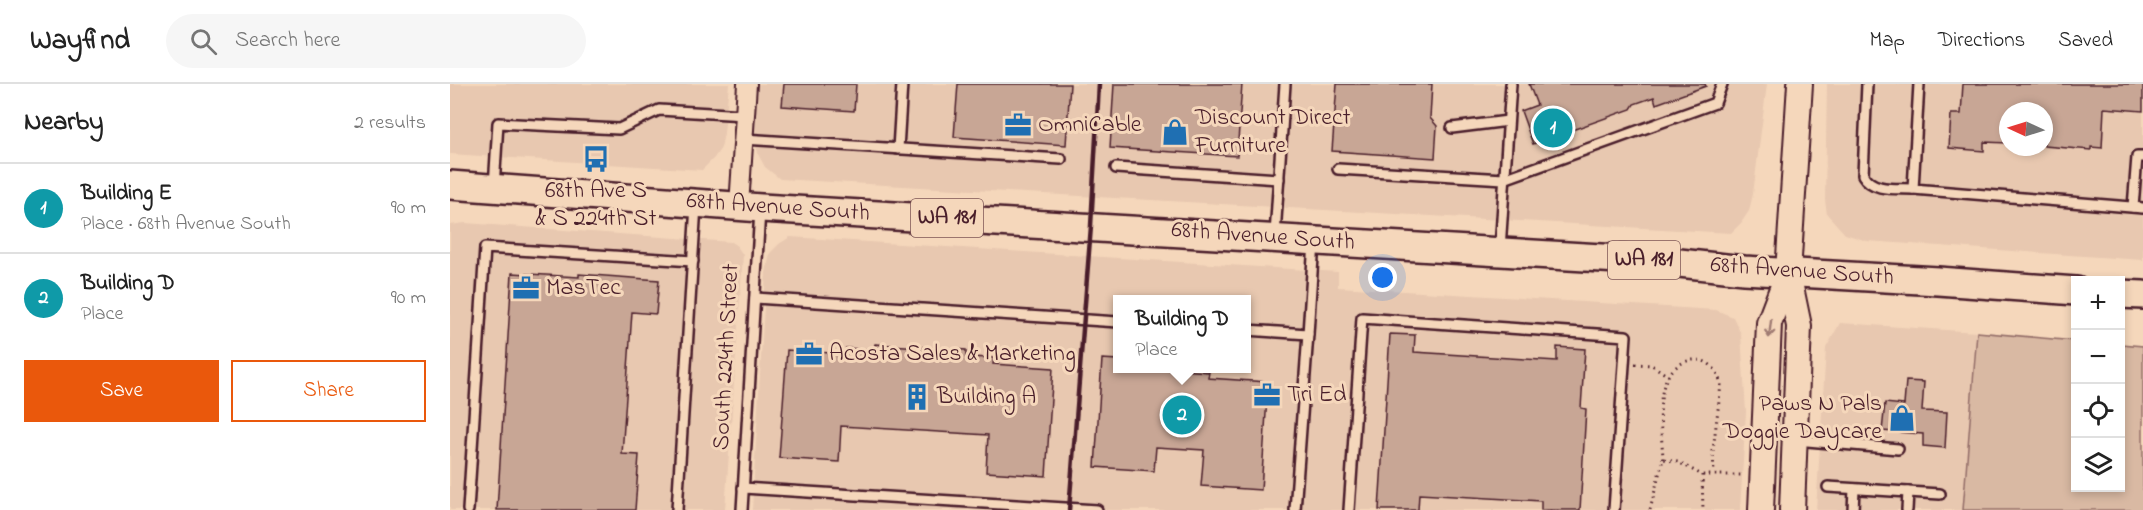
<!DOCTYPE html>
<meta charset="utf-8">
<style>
body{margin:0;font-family:"Indie Flower",sans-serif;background:#f6f6f6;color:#222}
.controls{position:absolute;right:18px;bottom:18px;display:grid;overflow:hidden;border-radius:0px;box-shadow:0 3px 9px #0003}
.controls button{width:54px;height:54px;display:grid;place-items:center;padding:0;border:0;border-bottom:2px solid #e0e0e0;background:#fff;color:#222;font:30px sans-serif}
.compass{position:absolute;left:1549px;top:18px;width:54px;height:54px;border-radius:50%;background:#fff;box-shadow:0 3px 9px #0003;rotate:274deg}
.you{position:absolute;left:933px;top:194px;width:21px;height:21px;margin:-15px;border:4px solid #fff;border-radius:50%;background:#1a73e8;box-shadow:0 0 0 9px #1a73e833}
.badge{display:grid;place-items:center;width:39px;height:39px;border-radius:50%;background:#ea580c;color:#fff;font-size:20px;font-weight:700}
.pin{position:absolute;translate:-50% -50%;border:3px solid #fff;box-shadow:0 2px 6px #0006}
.popup{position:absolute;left:663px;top:211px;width:138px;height:78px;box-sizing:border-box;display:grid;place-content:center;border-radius:0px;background:#fff;filter:drop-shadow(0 2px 4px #0005);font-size:20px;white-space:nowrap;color:#767676}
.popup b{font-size:22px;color:#222}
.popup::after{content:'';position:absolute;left:50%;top:100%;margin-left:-12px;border:12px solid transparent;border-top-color:#fff}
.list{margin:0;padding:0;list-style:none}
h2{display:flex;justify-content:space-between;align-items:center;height:78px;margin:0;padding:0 24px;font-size:26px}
h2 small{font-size:20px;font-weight:400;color:#767676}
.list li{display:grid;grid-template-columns:39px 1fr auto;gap:18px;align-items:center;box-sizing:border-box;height:90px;padding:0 24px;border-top:2px solid #e0e0e0}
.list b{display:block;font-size:22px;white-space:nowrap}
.list p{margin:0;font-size:20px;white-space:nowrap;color:#767676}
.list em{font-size:20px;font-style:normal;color:#767676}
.actions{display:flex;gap:12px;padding:18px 24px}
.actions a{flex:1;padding:14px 0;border:2px solid #ea580c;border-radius:0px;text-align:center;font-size:21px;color:#ea580c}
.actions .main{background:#ea580c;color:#fff}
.icon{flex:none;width:33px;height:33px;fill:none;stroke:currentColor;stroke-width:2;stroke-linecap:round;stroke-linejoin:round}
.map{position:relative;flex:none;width:1693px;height:426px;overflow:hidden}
header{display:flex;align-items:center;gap:36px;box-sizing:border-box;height:84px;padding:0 30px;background:#fff;border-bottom:2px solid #e0e0e0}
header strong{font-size:28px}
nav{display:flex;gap:33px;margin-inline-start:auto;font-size:21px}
.search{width:420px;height:54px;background:#f6f6f6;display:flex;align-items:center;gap:15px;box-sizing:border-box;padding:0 21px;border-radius:33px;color:#767676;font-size:22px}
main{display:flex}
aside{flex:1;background:#fff}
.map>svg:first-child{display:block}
</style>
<header>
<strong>Wayfind</strong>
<div class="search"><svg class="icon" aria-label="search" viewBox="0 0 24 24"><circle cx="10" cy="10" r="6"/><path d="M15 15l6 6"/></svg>Search here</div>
<nav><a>Map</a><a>Directions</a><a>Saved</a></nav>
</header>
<main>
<aside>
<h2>Nearby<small>2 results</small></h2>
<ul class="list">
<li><span class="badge" style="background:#0f9aa8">1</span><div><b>Building E</b><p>Place · 68th Avenue South</p></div><em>90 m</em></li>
<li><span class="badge" style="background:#0f9aa8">2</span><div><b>Building D</b><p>Place</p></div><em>90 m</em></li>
</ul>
<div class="actions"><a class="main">Save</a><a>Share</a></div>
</aside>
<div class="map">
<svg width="1693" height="426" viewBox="0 0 1693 426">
<rect width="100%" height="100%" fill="#f5d7bb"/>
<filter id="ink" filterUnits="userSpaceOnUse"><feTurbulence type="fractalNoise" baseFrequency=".0167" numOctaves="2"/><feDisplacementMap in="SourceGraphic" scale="12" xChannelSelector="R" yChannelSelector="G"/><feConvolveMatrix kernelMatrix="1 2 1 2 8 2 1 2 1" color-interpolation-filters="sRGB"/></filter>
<g filter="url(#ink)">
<!-- built -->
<g fill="#e8c8b0" fill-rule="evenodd">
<polygon points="0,0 279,0 274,49 271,64 264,74 252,86 0,70"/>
<polygon points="303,0 1317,0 1303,110 1299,127 1291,139 1281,149 330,95 315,83 309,72 300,42"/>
<path d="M1377 0H1693V176L1417 157 1395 150 1377 130 1375 116ZM1558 27H1594V63H1558Z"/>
<polygon points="15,139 281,158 287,162 293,171 275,426 0,426 0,141"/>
<path d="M340 153 888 188V203L1266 226 1283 233 1291 250 1296 328 1290 426H302L316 189 320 169 329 160ZM668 216H796V284H668Z"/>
<polygon points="1390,239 1527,248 1513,426 1366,426 1376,264"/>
</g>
<!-- green -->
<polygon fill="#d9b9a3" stroke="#926c67" stroke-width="1.5" points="1527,248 1625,257 1626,404 1670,404 1671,260 1693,262 1693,426 1513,426"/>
<!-- building -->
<g fill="#c8a695" stroke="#4a1f2b" stroke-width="1.5">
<polygon points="334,0 406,0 404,27 332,22"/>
<polygon points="508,0 620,0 616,61 504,53"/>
<polygon points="664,0 792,0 787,72 660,64"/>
<polygon points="887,0 982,0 980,34 987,42 985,74 882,67"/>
<polygon points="1079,0 1255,0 1256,2 1206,20 1204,13 1184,20 1181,25 1083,60 1071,27 1087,21"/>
<polygon points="1513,0 1693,0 1693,27 1654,24 1652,64 1641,63 1641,66 1594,62 1594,27 1558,27 1558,59 1534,58 1534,67 1499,64 1501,30 1511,30"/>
<polygon points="62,189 129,193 129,190 209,196 206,230 182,228 172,370 189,371 185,426 47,426"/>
<polygon points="940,250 965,251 964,268 1107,277 1107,263 1135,265 1131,324 1136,325 1130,426 1091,426 1091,417 969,410 968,426 929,426"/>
<polygon points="425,260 516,266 516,273 544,274 543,280 603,284 596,392 536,388 538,351 391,342 389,378 329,374 337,266 396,270 396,264 424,266"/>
<polygon points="652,275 668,276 668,285 731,285 731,286 759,288 758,294 818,298 811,406 751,402 754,366 706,363 704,387 645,383"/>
<polygon points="1456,297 1474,298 1472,327 1497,328 1495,364 1473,362 1473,350 1432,347 1435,319 1454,321"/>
</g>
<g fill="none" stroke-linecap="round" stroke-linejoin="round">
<defs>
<g id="service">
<path d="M1417 0 1413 91C1423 108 1446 104 1463 105"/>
<polyline points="1469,0 1463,105 1693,124"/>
<polyline points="1002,44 1058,37"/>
<polyline points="293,55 611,75"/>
<polyline points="448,65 452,0"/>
<polyline points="666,84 829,95"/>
<polyline points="888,85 1054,95 1265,19 1272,0"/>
<polyline points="44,103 48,39 169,45 209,26 295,31"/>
<polyline points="1683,123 1687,73 1693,73"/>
<polyline points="825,151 835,0"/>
<polyline points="1050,165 1061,0"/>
<polyline points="305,214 668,238"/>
<polyline points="796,246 858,250 864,158"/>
<polyline points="1346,356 1448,365"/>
<polyline points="1378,403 1490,410"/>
<polyline points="293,404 647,426"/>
<polyline points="18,426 35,164 243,177"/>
<polyline points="227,426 246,121"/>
<polyline points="292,426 310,126"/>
<polyline points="845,426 858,250"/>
<polyline points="899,426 912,234 1176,252 1164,426"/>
<polyline points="1403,426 1404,405"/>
<polyline points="1457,426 1458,408"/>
</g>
<polyline id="minor" points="289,122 297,0"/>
<g id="secondary">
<polyline points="1311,426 1319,239 1338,189"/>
<polyline points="1342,426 1349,242 1338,189 1350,0"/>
</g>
<g id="primary">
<polyline points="0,101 311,124 1220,178 1294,186 1488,197 1626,207"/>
<polyline points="1670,210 1693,211"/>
</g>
</defs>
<!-- service casing -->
<use href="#service" stroke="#4a1f2b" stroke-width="14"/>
<!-- minor casing -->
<use href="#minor" stroke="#4a1f2b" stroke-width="22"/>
<!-- secondary casing -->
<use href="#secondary" stroke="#4a1f2b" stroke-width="28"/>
<!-- primary casing -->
<use href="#primary" stroke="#4a1f2b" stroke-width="32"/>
<!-- path -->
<g stroke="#4a1f2b" stroke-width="3" stroke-dasharray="1.5 4.5" stroke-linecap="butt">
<polyline points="1185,280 1202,281 1218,292"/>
<path d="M1213 375C1212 351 1207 324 1214 301 1224 270 1265 265 1271 301L1263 366 1264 390"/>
<polyline points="1252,391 1253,426"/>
<polyline points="1200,426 1213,375 1228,378 1252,391 1293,391"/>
</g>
<!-- service -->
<use href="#service" stroke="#f5d7bb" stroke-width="9"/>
<!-- minor -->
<use href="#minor" stroke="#f5d7bb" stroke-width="18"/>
<!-- secondary -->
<use href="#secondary" stroke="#f5d7bb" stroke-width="24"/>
<!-- primary -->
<use href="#primary" stroke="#f5d7bb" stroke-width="27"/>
<!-- rail -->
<polyline stroke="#4a1f2b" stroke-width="4.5" points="619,426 641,142 649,0"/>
</g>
<!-- one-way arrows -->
<defs><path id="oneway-shaft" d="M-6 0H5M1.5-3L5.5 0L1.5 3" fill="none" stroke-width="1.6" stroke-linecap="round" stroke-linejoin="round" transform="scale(1.5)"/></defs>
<use stroke="#a07b73" href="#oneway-shaft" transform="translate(1320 245) rotate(97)"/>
</g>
<!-- icons -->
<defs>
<symbol id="office-bare" viewBox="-9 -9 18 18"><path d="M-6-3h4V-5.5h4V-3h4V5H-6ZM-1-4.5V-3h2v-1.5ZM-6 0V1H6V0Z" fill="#1f6fb2" stroke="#f5d7bb" stroke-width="2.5" paint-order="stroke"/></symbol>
<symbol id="shop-bare" viewBox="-9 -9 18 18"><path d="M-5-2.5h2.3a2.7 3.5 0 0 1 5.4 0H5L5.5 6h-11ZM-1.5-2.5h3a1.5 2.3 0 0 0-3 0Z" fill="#1f6fb2" stroke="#f5d7bb" stroke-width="2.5" paint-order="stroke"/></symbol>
<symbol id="bus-bare" viewBox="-9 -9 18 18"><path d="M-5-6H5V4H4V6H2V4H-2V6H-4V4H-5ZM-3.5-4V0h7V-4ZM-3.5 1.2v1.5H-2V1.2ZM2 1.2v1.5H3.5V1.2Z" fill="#1f6fb2" stroke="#f5d7bb" stroke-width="2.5" paint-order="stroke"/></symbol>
<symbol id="building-bare" viewBox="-9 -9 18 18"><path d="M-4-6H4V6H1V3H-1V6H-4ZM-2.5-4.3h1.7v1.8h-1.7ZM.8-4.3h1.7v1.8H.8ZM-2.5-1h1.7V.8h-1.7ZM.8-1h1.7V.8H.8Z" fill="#1f6fb2" stroke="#f5d7bb" stroke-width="2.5" paint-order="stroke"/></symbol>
</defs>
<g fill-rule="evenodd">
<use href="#office-bare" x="549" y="22" width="38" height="38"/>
<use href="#shop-bare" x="706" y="29" width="38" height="38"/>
<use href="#bus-bare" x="127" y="56" width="38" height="38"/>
<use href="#office-bare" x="57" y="185" width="38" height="38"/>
<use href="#office-bare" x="340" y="251" width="38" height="38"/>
<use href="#office-bare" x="798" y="292" width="38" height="38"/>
<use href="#building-bare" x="448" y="294" width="38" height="38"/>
<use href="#shop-bare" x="1433" y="315" width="38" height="38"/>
</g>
<g text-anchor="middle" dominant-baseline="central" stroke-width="6" stroke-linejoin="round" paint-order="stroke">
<!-- shield labels -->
<g fill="#f5d7bb" stroke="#7d5656" stroke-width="1.5">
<rect x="461" y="115" width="72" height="38" rx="4.5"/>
<rect x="1158" y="157" width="72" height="38" rx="4.5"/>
</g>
<g font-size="22" font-weight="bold" fill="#4a1f2b">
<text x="497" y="134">WA 181</text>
<text x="1194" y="176">WA 181</text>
</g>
<!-- poi labels -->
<g font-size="24" fill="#4a1f2b" stroke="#f5d7bb" text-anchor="start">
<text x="745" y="34">Discount Direct<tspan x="745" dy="28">Furniture</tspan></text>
<text x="588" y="41">OmniCable</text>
<text x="146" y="107" text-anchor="middle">68th Ave S<tspan x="146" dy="28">&amp; S 224th St</tspan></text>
<text x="96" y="204">MasTec</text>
<text x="379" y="270">Acosta Sales &amp; Marketing</text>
<text x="837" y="311">Tri Ed</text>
<text x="487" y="313">Building A</text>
<text x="1432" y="320" text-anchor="end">Paws N Pals<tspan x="1432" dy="28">Doggie Daycare</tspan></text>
</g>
<!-- street labels -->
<g font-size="24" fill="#4a1f2b" stroke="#f5d7bb">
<text transform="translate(328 124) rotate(4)">68th Avenue South</text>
<text transform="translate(813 153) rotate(4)">68th Avenue South</text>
<text transform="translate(1352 188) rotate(4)">68th Avenue South</text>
<text transform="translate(277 273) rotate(-87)">South 224th Street</text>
</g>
</g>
</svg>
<div class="controls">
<button>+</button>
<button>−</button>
<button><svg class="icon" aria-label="locate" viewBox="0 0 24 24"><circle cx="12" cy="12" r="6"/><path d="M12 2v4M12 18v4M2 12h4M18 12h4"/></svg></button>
<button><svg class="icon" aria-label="layers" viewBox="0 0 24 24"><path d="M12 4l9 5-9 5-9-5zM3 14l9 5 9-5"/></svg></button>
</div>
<svg class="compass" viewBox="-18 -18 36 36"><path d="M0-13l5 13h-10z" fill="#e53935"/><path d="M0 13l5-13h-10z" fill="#767676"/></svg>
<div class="you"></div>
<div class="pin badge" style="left:1103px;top:44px;background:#0f9aa8">1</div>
<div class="pin badge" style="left:732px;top:331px;background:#0f9aa8">2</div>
<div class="popup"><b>Building D</b>Place</div>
</div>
</main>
